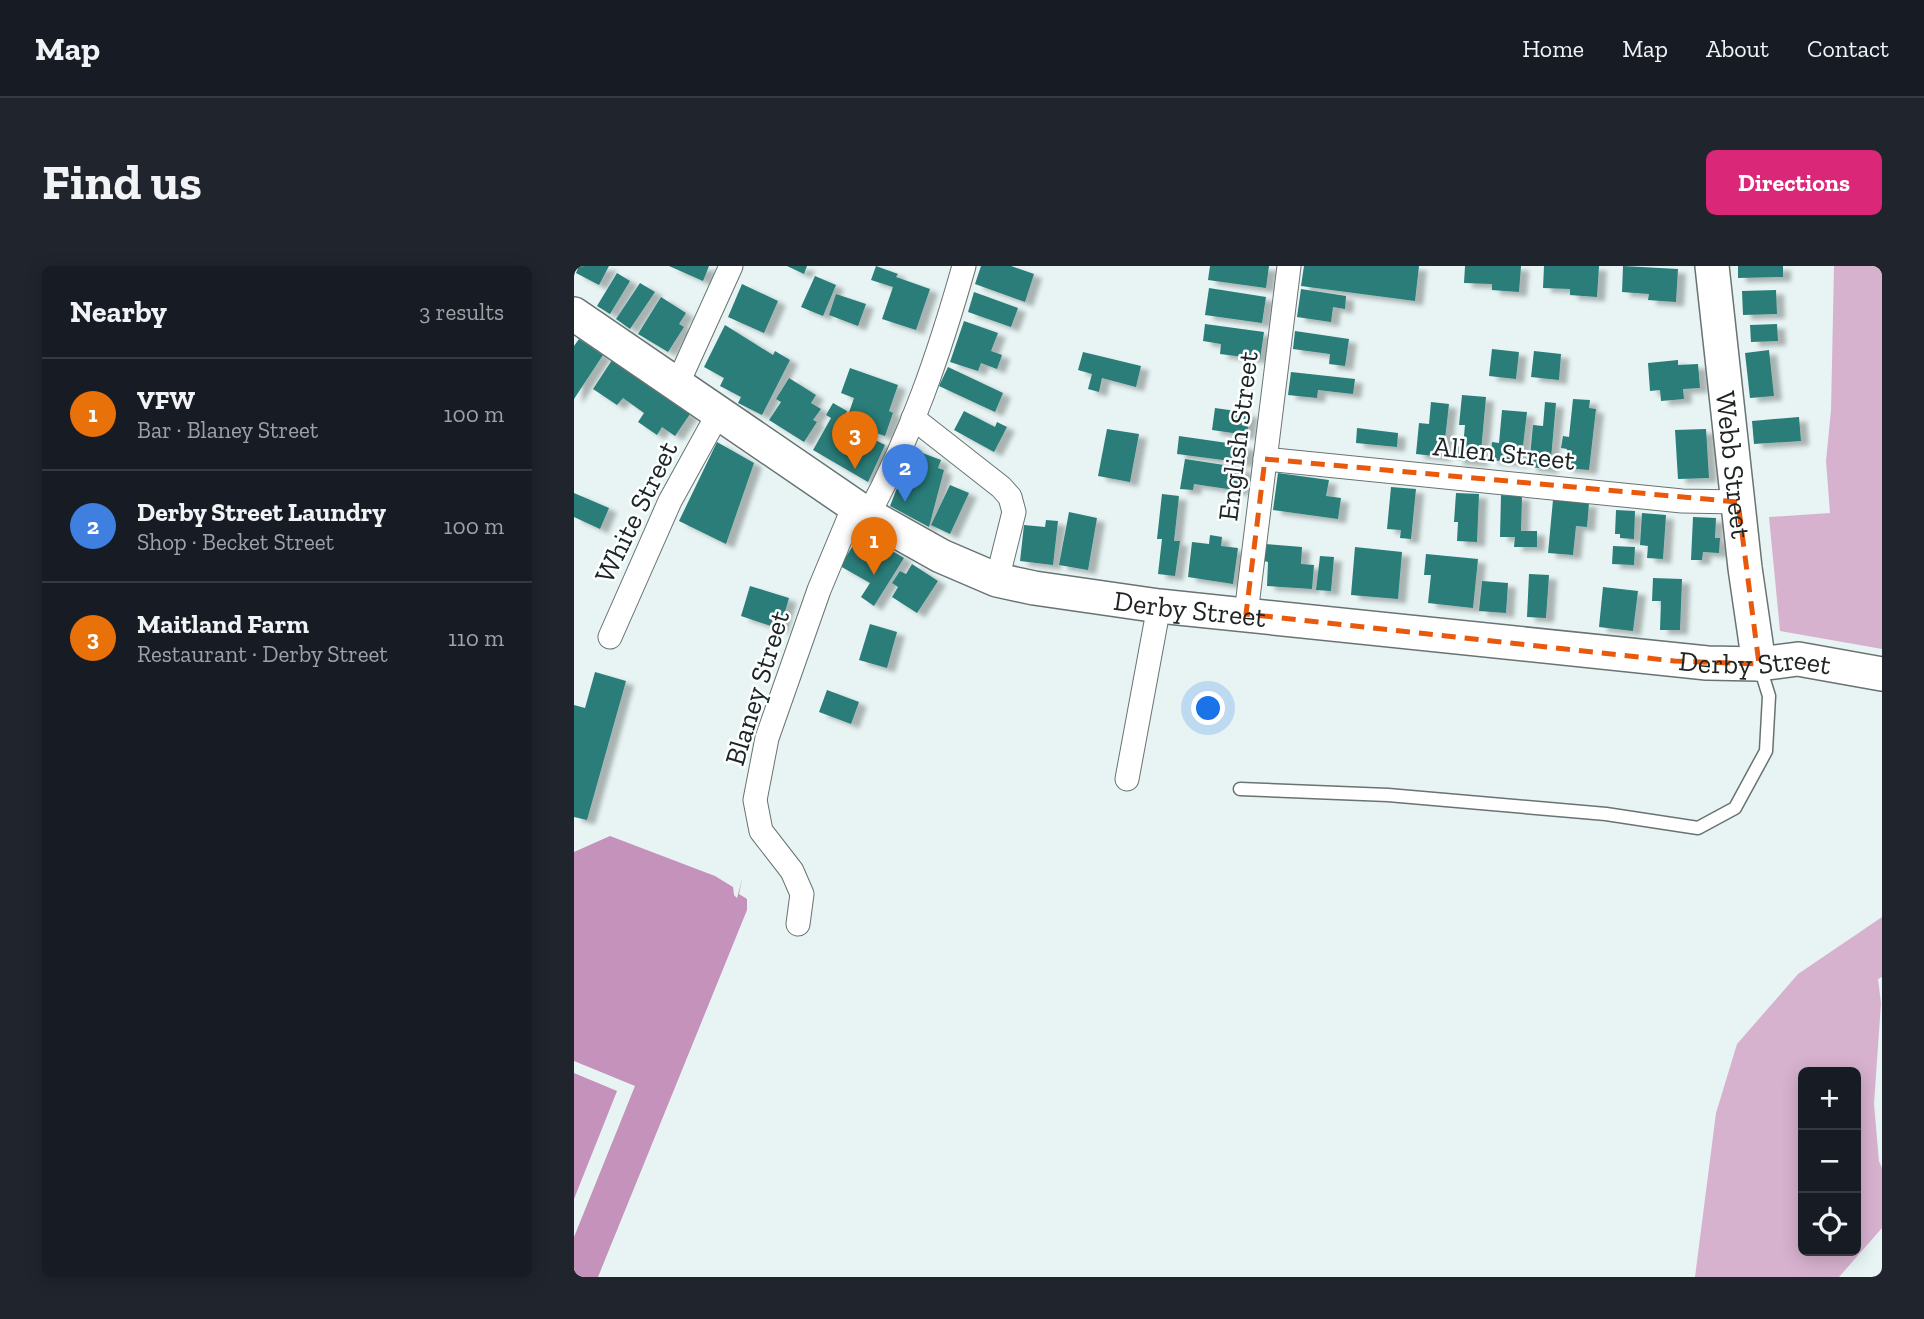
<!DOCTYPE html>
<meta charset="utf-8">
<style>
body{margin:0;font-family:"Zilla Slab",serif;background:#20242c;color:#f1f3f6}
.controls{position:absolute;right:21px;bottom:21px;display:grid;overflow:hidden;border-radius:10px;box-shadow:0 4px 18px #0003}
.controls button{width:63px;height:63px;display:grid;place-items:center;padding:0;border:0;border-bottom:2px solid #363941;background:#171b24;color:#f1f3f6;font:35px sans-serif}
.you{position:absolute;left:635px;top:443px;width:24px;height:24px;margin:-18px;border:5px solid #fff;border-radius:50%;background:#1a73e8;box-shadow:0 0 0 10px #1a73e833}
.badge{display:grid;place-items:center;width:46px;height:46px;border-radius:50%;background:#db2777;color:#fff;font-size:23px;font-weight:700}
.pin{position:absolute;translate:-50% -58px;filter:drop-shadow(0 2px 4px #0008)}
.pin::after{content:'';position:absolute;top:37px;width:24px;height:21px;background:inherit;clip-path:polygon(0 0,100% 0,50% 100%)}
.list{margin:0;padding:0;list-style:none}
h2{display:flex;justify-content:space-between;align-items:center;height:91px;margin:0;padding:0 28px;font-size:30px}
h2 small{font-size:23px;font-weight:400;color:#9ea1a6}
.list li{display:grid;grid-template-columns:46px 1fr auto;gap:21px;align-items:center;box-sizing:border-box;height:112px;padding:0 28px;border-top:2px solid #363941}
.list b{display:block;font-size:26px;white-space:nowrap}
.list p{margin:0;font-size:23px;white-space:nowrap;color:#9ea1a6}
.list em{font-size:23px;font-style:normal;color:#9ea1a6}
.icon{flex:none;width:38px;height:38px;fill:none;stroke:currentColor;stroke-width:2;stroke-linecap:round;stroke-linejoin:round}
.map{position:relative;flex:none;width:1308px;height:1011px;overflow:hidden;border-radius:10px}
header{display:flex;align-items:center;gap:42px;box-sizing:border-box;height:98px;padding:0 35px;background:#171b24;border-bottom:2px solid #363941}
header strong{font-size:33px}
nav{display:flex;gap:38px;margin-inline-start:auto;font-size:24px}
.intro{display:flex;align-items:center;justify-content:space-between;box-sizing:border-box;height:168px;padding:0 42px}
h1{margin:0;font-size:49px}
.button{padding:18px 32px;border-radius:10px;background:#db2777;color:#fff;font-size:24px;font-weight:700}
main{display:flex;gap:42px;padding:0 42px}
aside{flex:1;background:#171b24;border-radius:10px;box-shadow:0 4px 18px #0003}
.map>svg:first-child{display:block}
</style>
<header>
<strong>Map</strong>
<nav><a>Home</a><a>Map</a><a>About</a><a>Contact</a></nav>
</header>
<div class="intro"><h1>Find us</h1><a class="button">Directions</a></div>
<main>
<aside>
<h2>Nearby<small>3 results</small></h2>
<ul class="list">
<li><span class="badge" style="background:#e8710a">1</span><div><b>VFW</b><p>Bar · Blaney Street</p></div><em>100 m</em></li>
<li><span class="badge" style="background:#3f7fe0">2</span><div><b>Derby Street Laundry</b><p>Shop · Becket Street</p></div><em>100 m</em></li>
<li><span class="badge" style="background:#e8710a">3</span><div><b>Maitland Farm</b><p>Restaurant · Derby Street</p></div><em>110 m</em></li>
</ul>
</aside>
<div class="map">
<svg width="1308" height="1011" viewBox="0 0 1308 1011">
<defs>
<filter id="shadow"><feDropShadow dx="8" dy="4.5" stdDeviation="2" flood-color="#0004"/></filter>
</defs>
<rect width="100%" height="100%" fill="#e7f4f3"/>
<!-- green -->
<g fill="#d7b2cf" fill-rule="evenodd">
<polygon points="1260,0 1308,0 1308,383 1206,365 1195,251 1256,247 1252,195 1257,144"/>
<path d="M1308 651V711L1304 713 1307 737 1300 838 1305 895 1308 902V962L1265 1011H1121L1142 847 1163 778 1224 708ZM1229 806H1282V985H1229Z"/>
</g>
<!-- water -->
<polygon fill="#c492ba" points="17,562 168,614 165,628 173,633 173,644 24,1011 0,1011 0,569"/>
<!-- pier -->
<g fill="#e7f4f3">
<polygon points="17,559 37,559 170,611 172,615 168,614 163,632 160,629 159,621 141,610 36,570 0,586 0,565"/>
<polygon points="0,795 61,820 0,971 0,933 43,825 0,807"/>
</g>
<!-- building -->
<g fill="#297d79" filter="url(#shadow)">
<polygon points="5,0 35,0 25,19 2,7"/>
<polygon points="95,0 135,0 129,15"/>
<polygon points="213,0 233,0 230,8"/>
<polygon points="302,0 324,8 322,11 356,23 342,64 308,53 319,21 297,14"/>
<polygon points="407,0 437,0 460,8 451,36 401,18"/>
<polygon points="636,0 695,0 692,22 634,14"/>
<polygon points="730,0 845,0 841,35 727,20"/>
<polygon points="891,0 947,0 945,26 918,24 918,18 890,17"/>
<polygon points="970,0 1025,0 1023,31 996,29 996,23 969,22"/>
<polygon points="1049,0 1104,3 1102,36 1074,34 1075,28 1048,26"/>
<polygon points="1164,0 1209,0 1209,11 1164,12"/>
<polygon points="43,7 56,15 36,48 23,40"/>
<polygon points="241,10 262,19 249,50 227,41"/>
<polygon points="66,17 81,26 56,63 42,53"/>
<polygon points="168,18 204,35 190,67 154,51"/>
<polygon points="635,22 692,31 688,57 631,49"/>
<polygon points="727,23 772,30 771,43 759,41 757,56 723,51"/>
<polygon points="1202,24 1203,48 1169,49 1168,25"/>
<polygon points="400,26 444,42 437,61 394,46"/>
<polygon points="262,28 292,38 284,60 255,49"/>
<polygon points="87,31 112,47 105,58 110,61 94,86 64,68"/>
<polygon points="390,55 424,67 417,85 428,89 423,103 407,97 404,105 376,96"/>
<polygon points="631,58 690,66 686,93 646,88 647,78 629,75"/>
<polygon points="1203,58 1204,75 1177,76 1176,59"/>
<polygon points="151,59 199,89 201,85 216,94 188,149 164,137 167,131 146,120 150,112 130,101"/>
<polygon points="721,65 775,73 771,100 755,98 756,88 719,83"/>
<polygon points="5,73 29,89 0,133 0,80"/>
<polygon points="918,83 945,86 942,113 915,110"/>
<polygon points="1195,84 1200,130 1176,132 1171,87"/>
<polygon points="960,85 987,88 985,114 957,111"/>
<polygon points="509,86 567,100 562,121 528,112 525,126 514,123 518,108 504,104"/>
<polygon points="38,94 116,148 101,170 88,161 83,169 64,156 70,147 49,132 43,139 19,123"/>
<polygon points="1104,94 1104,99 1124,98 1126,122 1109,123 1110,133 1087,135 1086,124 1076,125 1074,97"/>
<polygon points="374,101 429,127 421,146 365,120"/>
<polygon points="276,102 324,119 315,145 319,147 311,170 283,160 284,156 273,152 280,132 267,127"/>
<polygon points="717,106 781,113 779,128 744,124 743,132 714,129"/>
<polygon points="215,112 242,129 237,137 247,143 239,154 243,156 230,176 195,154 207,136 202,133"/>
<polygon points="888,129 912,131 906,196 881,194 882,180 889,181 891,159 885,159"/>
<polygon points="999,133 1016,134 1015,142 1022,143 1015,204 991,202 993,183 987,182 989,170 995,171"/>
<polygon points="857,136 875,138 869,191 842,188 845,157 855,158"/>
<polygon points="971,136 982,137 976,203 955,201 959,159 969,160"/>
<polygon points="259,137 273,145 268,157 311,179 294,216 239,184 257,152 252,149"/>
<polygon points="641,142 676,147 673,169 638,164"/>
<polygon points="928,144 953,146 947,197 916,194 918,176 925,177"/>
<polygon points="390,145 421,161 423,156 433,161 420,186 380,164"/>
<polygon points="1225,151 1227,175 1180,178 1178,155"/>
<polygon points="783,162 824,167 823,181 782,177"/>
<polygon points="533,163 565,168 556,216 524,210"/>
<polygon points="1132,163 1135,212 1104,213 1101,164"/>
<polygon points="605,170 674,180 672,197 603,188"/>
<polygon points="143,176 180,197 152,278 105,255"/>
<polygon points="338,183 367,194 364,202 370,204 355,261 316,240"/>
<polygon points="611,193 670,202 667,225 620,218 619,224 606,223"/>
<polygon points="704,207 755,214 752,230 767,232 764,253 699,244"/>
<polygon points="376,219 395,227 376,268 357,259"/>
<polygon points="817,221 842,223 837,273 826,272 827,264 813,263"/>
<polygon points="0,227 35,242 26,263 0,251"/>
<polygon points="882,227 905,228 903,276 883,275 884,256 880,256"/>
<polygon points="588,228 605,230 600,275 606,275 601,310 584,308 588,273 583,273"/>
<polygon points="927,229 948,230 947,265 963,265 963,281 940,281 941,271 926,271"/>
<polygon points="979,234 1015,237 1013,261 1002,260 999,289 974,287"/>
<polygon points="1042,244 1061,245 1060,273 1046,272 1046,268 1041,268"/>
<polygon points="495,246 523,252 514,304 485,299"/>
<polygon points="1068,247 1092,249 1089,293 1073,292 1074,280 1066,279"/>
<polygon points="1119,251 1142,252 1141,272 1146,272 1145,287 1129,286 1128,294 1117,294"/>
<polygon points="472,254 484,255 479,299 446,295 450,259 471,261"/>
<polygon points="636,269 648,271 647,280 664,282 659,318 614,311 618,276 635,278"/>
<polygon points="285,270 313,287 315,283 330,292 300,340 287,331 296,317 266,300"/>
<polygon points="691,278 728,281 727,298 740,299 738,323 693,320 694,296 690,295"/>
<polygon points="1039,280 1061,281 1060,299 1038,298"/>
<polygon points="781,281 828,286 824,333 777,329"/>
<polygon points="852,288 904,293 899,342 854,337 857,309 850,309"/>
<polygon points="746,290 760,291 757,325 742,324"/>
<polygon points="338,298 364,315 343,347 318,331 324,321 318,317 326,305 332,308"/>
<polygon points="955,308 975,309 972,352 953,351"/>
<polygon points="1079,312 1108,313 1106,364 1086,364 1087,335 1078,335"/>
<polygon points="908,315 934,317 932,347 905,345"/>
<polygon points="176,320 215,332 206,363 167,350"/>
<polygon points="1029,321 1064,325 1059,365 1025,361"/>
<polygon points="296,358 323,366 313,402 285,394"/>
<polygon points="21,406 52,415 13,554 0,551 0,439 11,442"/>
<polygon points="253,424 285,436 277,458 245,446"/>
</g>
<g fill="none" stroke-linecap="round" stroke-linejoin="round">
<defs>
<polyline id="lane" points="666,523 814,529 1032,548 1124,562 1161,542 1192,485 1195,430 1185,398"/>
<g id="street">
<polyline points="103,119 157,0"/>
<polyline points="339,152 427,221 436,231 440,246 423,314"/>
<polyline points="691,193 1108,235 1164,236"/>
<path d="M294 249C337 171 366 85 390 0"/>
<polyline points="672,348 715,0"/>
<polyline points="36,371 96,235 144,148"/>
<polyline points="553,513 585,340"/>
<polyline points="224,658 228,628 218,605 187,565 181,534 193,472 245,324 280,240"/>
</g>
<g id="secondary">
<path id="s1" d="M1138 0 1171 302 1185 398"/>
<path id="s2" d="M0 48 294 249 367 290 423 314 460 322 585 340 1133 397 1185 398 1224 393 1308 408"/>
</g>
</defs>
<!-- lane casing -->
<use href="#lane" stroke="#687372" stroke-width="15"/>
<!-- street casing -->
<use href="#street" stroke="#687372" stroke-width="25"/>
<!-- secondary casing -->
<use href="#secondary" stroke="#687372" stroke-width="36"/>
<!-- lane -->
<use href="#lane" stroke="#fff" stroke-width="12"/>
<!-- street -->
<use href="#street" stroke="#fff" stroke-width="23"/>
<!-- secondary -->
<use href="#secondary" stroke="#fff" stroke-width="33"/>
</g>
<!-- marked area -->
<path fill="none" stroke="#e8590c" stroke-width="5" stroke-dasharray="14 9" stroke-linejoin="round" d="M691 193 1164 236 1185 398 1100 395 672 348Z"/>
<g text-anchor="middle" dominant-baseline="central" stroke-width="5" stroke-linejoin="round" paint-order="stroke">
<!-- street labels -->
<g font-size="28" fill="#202524" stroke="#fcffff">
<text transform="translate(664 170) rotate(-83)">English Street</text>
<text transform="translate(930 187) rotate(6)">Allen Street</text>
<text stroke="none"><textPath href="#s1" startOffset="200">Webb Street</textPath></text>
<text transform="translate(62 246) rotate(-64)">White Street</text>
<text stroke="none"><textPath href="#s2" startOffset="696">Derby Street</textPath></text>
<text stroke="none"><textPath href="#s2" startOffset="1264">Derby Street</textPath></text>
<text transform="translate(183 422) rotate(-73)">Blaney Street</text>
</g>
</g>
</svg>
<div class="controls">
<button>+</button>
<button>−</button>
<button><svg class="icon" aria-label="locate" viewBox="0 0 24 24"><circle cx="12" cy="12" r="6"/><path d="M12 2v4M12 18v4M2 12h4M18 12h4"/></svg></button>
</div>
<div class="you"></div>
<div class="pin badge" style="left:300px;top:309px;background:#e8710a">1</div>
<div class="pin badge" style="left:331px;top:236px;background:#3f7fe0">2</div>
<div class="pin badge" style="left:281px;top:203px;background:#e8710a">3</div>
</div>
</main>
